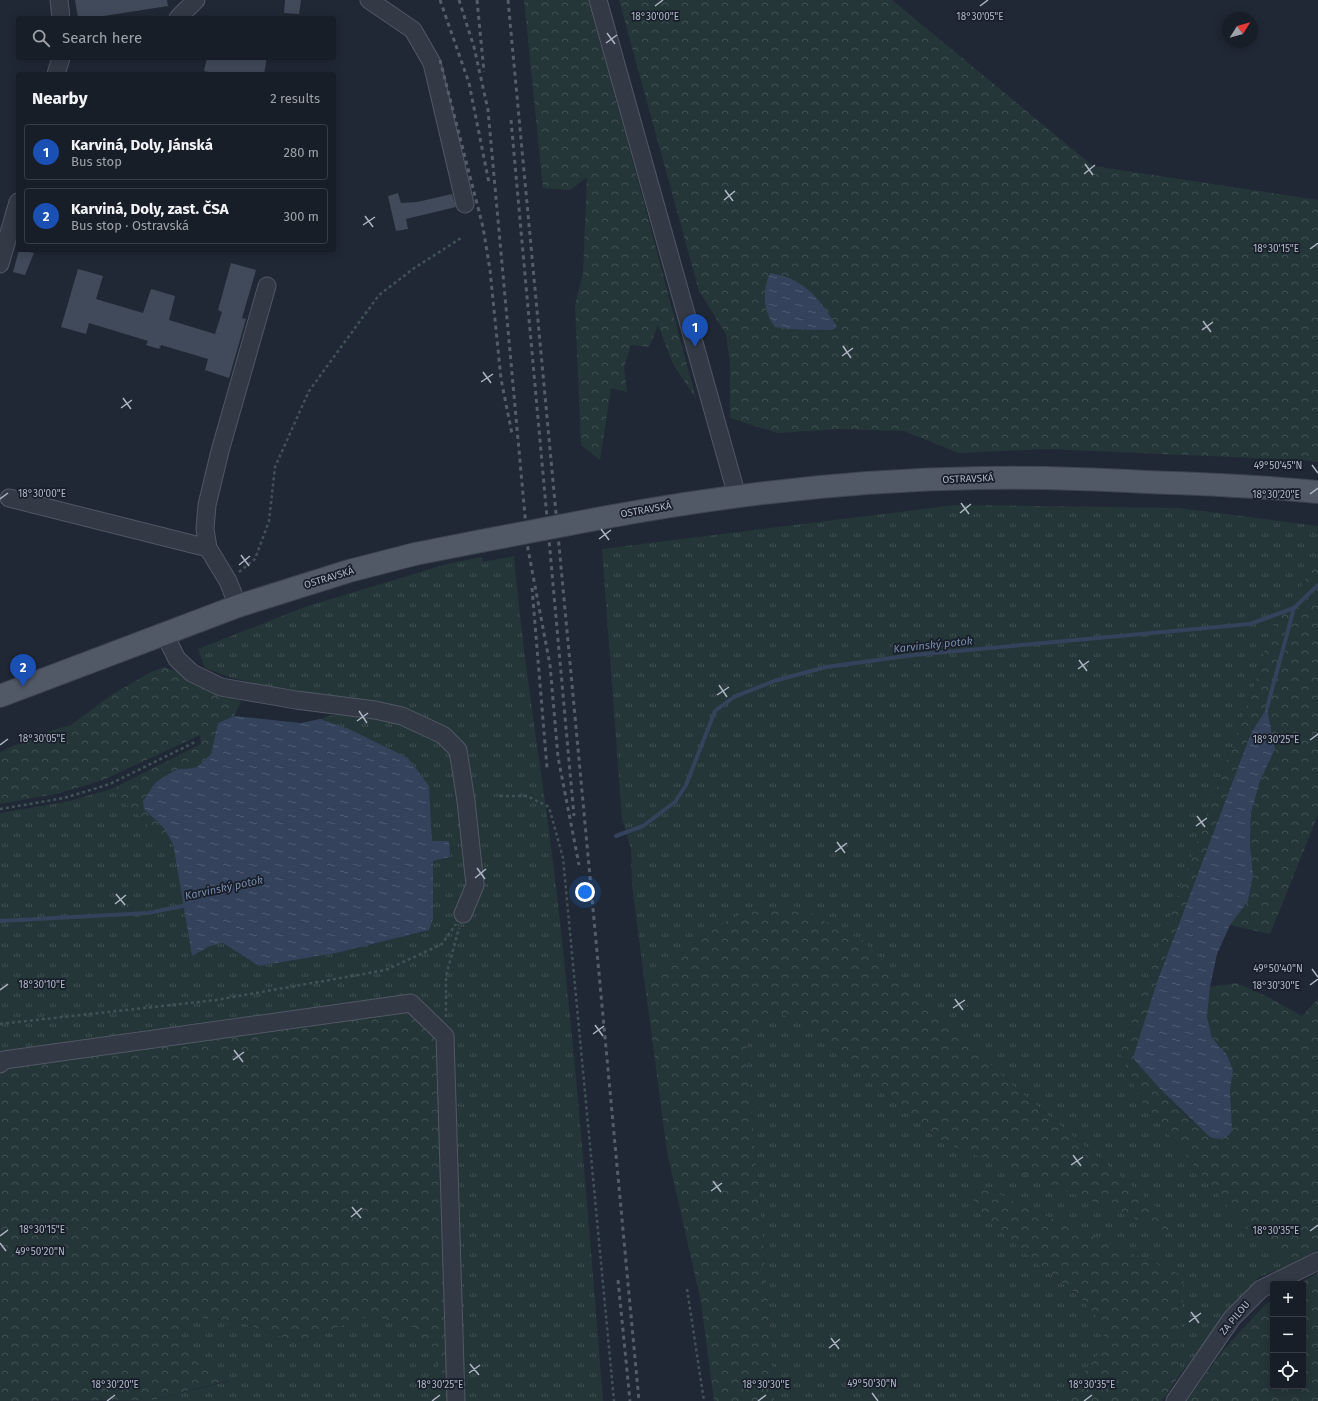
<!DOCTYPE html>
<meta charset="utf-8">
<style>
body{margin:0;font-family:"Fira Sans",sans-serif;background:#212730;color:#f1f3f6}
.controls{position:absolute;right:12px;bottom:12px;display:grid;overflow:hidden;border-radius:4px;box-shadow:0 2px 10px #0003}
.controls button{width:36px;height:36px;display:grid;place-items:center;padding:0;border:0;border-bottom:1px solid #363c45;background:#181e28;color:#f1f3f6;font:20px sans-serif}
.compass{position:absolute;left:1222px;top:12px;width:36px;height:36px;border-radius:50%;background:#181e28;box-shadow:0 2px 10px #0003;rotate:53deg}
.you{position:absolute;left:585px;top:892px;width:14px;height:14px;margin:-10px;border:3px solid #fff;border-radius:50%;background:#1a73e8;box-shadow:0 0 0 6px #1a73e833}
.badge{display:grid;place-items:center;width:26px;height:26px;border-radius:50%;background:#b45309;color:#fff;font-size:13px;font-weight:700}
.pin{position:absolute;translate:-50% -33px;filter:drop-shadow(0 1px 2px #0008)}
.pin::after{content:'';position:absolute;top:21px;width:14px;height:12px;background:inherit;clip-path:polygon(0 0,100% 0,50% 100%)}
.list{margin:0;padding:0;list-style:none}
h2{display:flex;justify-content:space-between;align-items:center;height:52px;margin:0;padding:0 16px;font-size:17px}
h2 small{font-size:13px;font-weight:400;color:#9fa2a8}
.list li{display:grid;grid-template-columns:26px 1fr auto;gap:12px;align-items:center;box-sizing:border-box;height:56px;margin:0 8px 8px;padding:0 8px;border:1px solid #363c45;border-radius:4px}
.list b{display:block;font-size:15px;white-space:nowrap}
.list p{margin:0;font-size:13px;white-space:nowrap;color:#9fa2a8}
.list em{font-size:13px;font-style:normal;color:#9fa2a8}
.icon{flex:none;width:22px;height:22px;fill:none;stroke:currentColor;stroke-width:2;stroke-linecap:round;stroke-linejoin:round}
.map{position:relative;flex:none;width:1318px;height:1401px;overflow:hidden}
.search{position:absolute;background:#181e28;box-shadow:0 2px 10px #0003;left:16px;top:16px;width:320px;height:44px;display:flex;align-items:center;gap:10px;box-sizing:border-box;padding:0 14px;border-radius:4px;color:#9fa2a8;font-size:15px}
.panel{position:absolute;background:#181e28;box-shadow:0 2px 10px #0003;left:16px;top:72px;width:320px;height:180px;border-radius:4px}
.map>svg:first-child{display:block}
</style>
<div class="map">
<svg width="1318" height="1401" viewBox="0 0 1318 1401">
<defs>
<pattern id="grass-tufts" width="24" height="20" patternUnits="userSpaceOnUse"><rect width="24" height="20" fill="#253638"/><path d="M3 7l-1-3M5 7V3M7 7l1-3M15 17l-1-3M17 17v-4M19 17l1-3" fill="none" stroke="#425153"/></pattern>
<pattern id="forest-crowns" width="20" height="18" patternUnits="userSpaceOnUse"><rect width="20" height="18" fill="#253638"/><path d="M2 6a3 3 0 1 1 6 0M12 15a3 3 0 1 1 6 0" fill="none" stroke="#425153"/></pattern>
<pattern id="water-ripples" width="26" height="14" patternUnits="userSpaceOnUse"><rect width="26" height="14" fill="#34425c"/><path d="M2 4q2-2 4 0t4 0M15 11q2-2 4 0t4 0" fill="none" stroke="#4f5b72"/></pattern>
</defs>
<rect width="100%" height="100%" fill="#202835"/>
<!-- grass -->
<g fill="url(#grass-tufts)">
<polygon points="956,505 1179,508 1318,526 1318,559 1297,593 1269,634 1255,684 1120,1053 1141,1101 1243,1225 1290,1265 1259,1277 1231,1308 1179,1376 1183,1276 1012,1201 988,1188 1041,1267 1079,1296 1106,1328 1097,1356 1069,1391 1056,1401 774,1401 771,1341 746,1038 770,1011 799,1020 940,1141 1153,1204 1010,1083 966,1041 713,928 645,985 632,885 631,849 622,819 602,549"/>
<path d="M514 556C523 661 541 765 554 870 575 1046 589 1224 603 1401H93L152 1400 230 1381 201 1366 178 1338 196 1318 237 1321 296 1342 369 1316 414 1327 455 1392 450 1203 0 1064V813L65 802 112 789 120 799 142 818 158 840 173 844 192 956 210 946 223 943 259 966 336 953 429 930 433 861 450 857 432 841 429 786 374 741 320 719 373 702 264 686 229 677 205 668 198 649 308 606 447 564 482 557 483 562Z"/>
</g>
<!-- forest -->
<g fill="url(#forest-crowns)">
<polygon points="524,0 588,0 640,188 696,399 673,364 658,325 649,347 631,345 624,367 627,392 611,388 600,460 581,445 575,305 583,274 587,177 570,190 543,188"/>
<polygon points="619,0 892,0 1093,166 1318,200 1318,462 1304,460 1048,449 959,453 904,431 839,429 778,433 730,418 730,363 726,334 699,291"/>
<polygon points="1318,559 1318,815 1270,934 1230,925 1248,900 1253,875 1250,844 1251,813 1260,781 1275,749 1267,709 1251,733 1157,982 1134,1058 1161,1090 1192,1121 1232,1130 1230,1090 1233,1070 1227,1055 1212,1038 1207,1017 1210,987 1236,983 1266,996 1302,1016 1318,999 1318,1250 1290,1265 1243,1225 1141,1101 1120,1053 1255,684 1269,634 1297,593"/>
<polygon points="164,667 178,672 206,690 241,701 234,716 218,723 211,754 196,768 177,769 163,827 173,844 158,840 142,818 120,799 112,789 201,744 200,735 103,780 60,793 0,804 0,752 40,734 71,725 110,696 149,673"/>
<polygon points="795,906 862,940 1010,1083 1153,1204 1191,1241 940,1141 799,1020 770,1011 746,1038 771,1341 774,1401 714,1401 701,1302 667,1152 645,985 713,928 743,913"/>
<polygon points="411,1003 445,1036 455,1393 414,1327 369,1316 296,1342 237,1321 196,1318 178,1338 201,1366 231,1380 152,1400 0,1401 0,1064"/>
<polygon points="988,1188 1012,1201 1184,1276 1179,1376 1162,1401 1056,1401 1069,1391 1097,1356 1106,1328 1079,1296 1041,1267 979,1211 970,1192"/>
<polygon points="1318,1273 1318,1401 1187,1401 1223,1350 1266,1304 1273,1300 1273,1386 1303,1386 1303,1284 1299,1284"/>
</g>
<!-- water -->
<g fill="url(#water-ripples)">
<path d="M770 273C779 275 790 277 797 282 815 292 827 310 837 327L832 330C812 329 794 331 775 327 763 311 762 291 770 273Z"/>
<path d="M1267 708 1275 749 1260 781 1251 813 1250 844 1253 875 1248 901 1230 925 1217 954 1210 987 1207 1017 1212 1038 1227 1055 1233 1070 1230 1090 1232 1130C1228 1140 1218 1140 1210 1137L1161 1090 1133 1058 1157 982 1251 733Z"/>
<polygon points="234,716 301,723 320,719 349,729 408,758 429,786 432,841 449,841 450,857 433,861 433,919 429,930 336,953 259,966 223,943 210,946 192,956 173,844 163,827 144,809 143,801 156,782 177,769 196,768 211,754 218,723"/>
</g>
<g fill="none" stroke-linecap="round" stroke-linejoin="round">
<!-- stream -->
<g stroke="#34425c" stroke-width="4">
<polyline points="1267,708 1294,608"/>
<polyline points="616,836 643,826 675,802 686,785 715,711 734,697 774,681 826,667 914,655 1250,624 1294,608 1318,585"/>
<polyline points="0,921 148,913 187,905"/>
</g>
</g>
<!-- building -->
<g fill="#414a5a">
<polygon points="75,0 167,0 168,6 91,18 78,18"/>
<polygon points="285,0 301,0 299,14 284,13"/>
<polygon points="207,58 267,58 264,74 218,74 204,71"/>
<polygon points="398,193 401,203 417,202 452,194 456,207 406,219 408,229 396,231 388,196"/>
<polygon points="19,250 34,253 25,275 13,272"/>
<polygon points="231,263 256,270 242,318 246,319 229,378 205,370 208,359 161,345 159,349 146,345 148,341 89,323 86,334 61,327 78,269 103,276 96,299 143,313 151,289 175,296 169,320 215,334 222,312 218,310"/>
</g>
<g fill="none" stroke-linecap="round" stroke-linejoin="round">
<defs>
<g id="minor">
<polyline points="59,0 61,18"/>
<polyline points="369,0 413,30 432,63 465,204"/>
<polyline points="598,0 737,496"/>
<polyline points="178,18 196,0"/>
<polyline points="56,74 61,58"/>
<polyline points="0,264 18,202"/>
<polyline points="9,498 208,548"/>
<polyline points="238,606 228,581 208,548 205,529 207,505 220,451 267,286"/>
<polyline points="165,635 177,659 192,673 221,687 296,700 375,710 402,716 443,735 458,750 466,801 475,885 463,914"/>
<polyline points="0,1064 4,1060 411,1003 445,1036 456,1401"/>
<polyline points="1175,1401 1232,1318 1261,1289 1318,1261"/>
</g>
<g id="major">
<path d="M607 517C731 494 856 480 981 478 1036 477 1091 479 1146 482 1204 484 1261 486 1318 492"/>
<polyline points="0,696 238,606 349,571 415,554 481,541"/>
</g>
</defs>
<!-- minor casing -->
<use href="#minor" stroke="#515764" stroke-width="19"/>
<!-- major casing -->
<use href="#major" stroke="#3d434f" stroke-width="24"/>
<!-- path -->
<g stroke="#415256" stroke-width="2.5" stroke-dasharray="3 3" stroke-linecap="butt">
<polyline points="239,572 255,559 269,521 275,467 309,391 379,295 413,269 461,238"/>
<polyline points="500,796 527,796 549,807 563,858 614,1401"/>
<polyline points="0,809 64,798 110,784 195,742"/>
<polyline points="446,1017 446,976 459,928"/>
<polyline points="0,1024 216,1000 386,970 442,944 456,924"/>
<polyline points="687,1289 704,1401"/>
</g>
<!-- minor -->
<use href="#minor" stroke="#333a46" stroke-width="17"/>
<!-- major -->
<use href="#major" stroke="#515866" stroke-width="22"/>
<!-- rail -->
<g stroke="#555d6d" stroke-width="3" stroke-dasharray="4 4" stroke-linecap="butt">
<polyline points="440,0 469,83 489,183"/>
<polyline points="459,0 474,47 488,110 528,549 550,665 558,757 579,865"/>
<polyline points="477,0 484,72"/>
<polyline points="508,0 639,1401"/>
<polyline points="440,60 483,227 490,270 501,379 512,434"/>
<polyline points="511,120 574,816"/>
<polyline points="532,588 547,768"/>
<polyline points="618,1280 630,1401"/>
</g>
<defs>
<polyline id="major-bridge" points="481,541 607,517"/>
</defs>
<!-- major-bridge casing -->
<use href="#major-bridge" stroke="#3d434f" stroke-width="24" stroke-linecap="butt"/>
<!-- major-bridge -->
<use href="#major-bridge" stroke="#515866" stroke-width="22"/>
</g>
<!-- ticks -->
<path fill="none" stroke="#adb4c3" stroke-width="1.5" d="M655 6 663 0M980 6 988 0M607 33 615 44M606 43 617 35M1085 164 1093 175M1084 174 1095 165M725 190 733 201M724 200 735 191M365 216 373 227M363 225 375 217M1310 249 1318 243M1203 321 1211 332M1202 330 1213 322M843 346 851 358M842 356 853 348M483 372 491 383M481 382 493 374M123 398 131 409M121 408 132 400M1312 465 1318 473M1310 494 1318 488M0 499 8 493M961 503 969 514M960 513 971 504M601 529 609 540M599 539 611 530M241 555 249 566M239 565 250 556M1079 660 1087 671M1078 669 1089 661M719 685 727 697M717 695 729 687M359 711 367 723M357 721 368 713M1310 740 1318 734M0 745 8 739M1197 816 1205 827M1196 826 1207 818M837 842 845 853M835 852 847 843M477 868 485 879M475 878 486 869M116 894 125 905M115 904 126 895M1312 969 1318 977M1310 985 1318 979M0 990 8 984M955 999 963 1010M953 1008 965 1000M595 1025 603 1036M593 1034 604 1026M234 1050 243 1062M233 1060 244 1052M1073 1155 1081 1166M1071 1165 1083 1157M713 1181 721 1192M711 1191 722 1183M352 1207 361 1218M351 1217 362 1208M1310 1231 1318 1225M0 1236 8 1230M0 1243 6 1251M1191 1312 1199 1323M1189 1322 1201 1313M831 1338 839 1349M829 1348 840 1339M470 1364 479 1375M469 1373 480 1365M872 1393 878 1401M107 1401 115 1395M432 1401 440 1395M758 1401 766 1395M1084 1401 1092 1395"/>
<g text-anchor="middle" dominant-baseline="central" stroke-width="3.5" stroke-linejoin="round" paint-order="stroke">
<!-- street labels -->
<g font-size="10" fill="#adb4c3" stroke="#191f2a">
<text transform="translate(968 479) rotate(-2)">OSTRAVSKÁ</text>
<text transform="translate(646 510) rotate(-10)">OSTRAVSKÁ</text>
<text transform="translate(329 578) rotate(-17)">OSTRAVSKÁ</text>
<text transform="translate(1235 1318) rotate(-50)">ZA PILOU</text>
</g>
<!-- water labels -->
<g font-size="11" font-style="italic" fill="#7689aa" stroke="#191f2a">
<text transform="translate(933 645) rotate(-6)">Karvinský potok</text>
<text transform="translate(224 888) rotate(-12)">Karvinský potok</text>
</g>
</g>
<g font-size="10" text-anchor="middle" fill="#adb4c3" stroke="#191f2a" stroke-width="3.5" stroke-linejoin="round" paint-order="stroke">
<text x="655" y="20">18°30'00"E</text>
<text x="980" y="20">18°30'05"E</text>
<text x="1276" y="252">18°30'15"E</text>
<text x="1278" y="469">49°50'45"N</text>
<text x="42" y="497">18°30'00"E</text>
<text x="1276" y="498">18°30'20"E</text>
<text x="42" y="742">18°30'05"E</text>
<text x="1276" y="743">18°30'25"E</text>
<text x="1278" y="972">49°50'40"N</text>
<text x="42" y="988">18°30'10"E</text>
<text x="1276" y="989">18°30'30"E</text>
<text x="42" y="1233">18°30'15"E</text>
<text x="1276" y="1234">18°30'35"E</text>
<text x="40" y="1255">49°50'20"N</text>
<text x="872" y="1387">49°50'30"N</text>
<text x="115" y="1388">18°30'20"E</text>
<text x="440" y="1388">18°30'25"E</text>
<text x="766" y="1388">18°30'30"E</text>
<text x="1092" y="1388">18°30'35"E</text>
</g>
</svg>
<div class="controls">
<button>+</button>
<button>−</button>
<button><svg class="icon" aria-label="locate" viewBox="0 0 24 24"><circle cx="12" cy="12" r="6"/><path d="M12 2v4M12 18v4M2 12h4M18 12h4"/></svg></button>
</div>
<svg class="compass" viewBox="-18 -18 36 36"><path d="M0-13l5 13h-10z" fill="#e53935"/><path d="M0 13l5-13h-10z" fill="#9fa2a8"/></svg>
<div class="you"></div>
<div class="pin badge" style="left:695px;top:347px;background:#1a4fb4">1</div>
<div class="pin badge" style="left:23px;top:687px;background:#1a4fb4">2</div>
<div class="search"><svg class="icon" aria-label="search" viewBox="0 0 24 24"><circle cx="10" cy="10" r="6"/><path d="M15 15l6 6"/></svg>Search here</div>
<section class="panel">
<h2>Nearby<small>2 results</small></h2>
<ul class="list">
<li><span class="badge" style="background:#1a4fb4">1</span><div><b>Karviná, Doly, Jánská</b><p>Bus stop</p></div><em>280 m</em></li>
<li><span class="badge" style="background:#1a4fb4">2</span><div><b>Karviná, Doly, zast. ČSA</b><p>Bus stop · Ostravská</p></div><em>300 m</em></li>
</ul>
</section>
</div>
